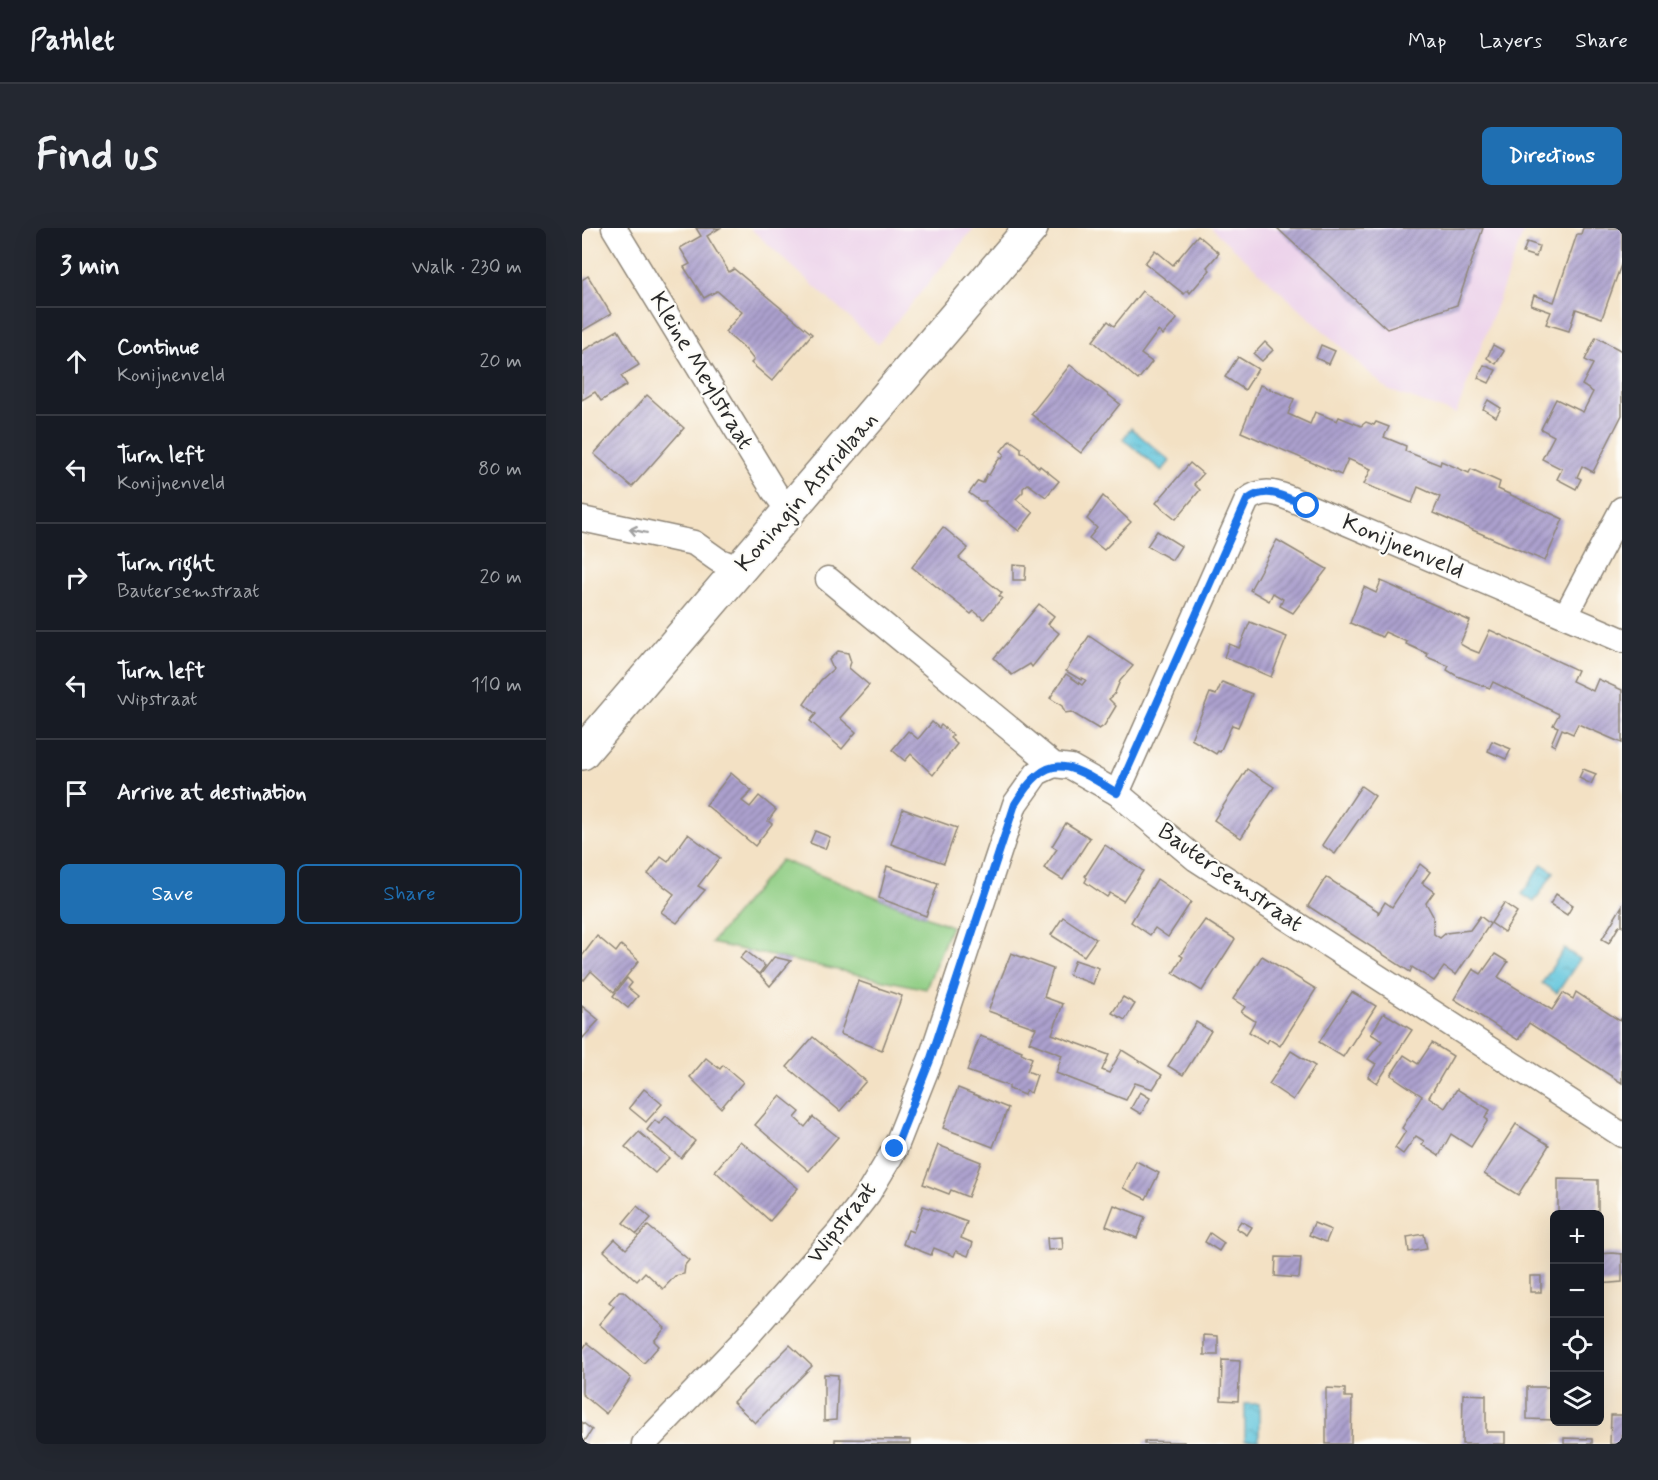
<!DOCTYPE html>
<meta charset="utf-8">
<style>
body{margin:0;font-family:Mynerve,sans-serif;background:#242831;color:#f1f3f6}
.controls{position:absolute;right:18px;bottom:18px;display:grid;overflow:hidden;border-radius:9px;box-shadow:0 6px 24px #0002}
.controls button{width:54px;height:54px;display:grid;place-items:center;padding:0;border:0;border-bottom:2px solid #363941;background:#171b24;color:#f1f3f6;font:30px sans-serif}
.stop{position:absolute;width:18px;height:18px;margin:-14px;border:4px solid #1a73e8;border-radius:50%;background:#fff}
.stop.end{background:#1a73e8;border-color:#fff;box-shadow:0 2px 6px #0008}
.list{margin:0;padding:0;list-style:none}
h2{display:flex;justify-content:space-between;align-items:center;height:78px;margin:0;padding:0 24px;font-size:26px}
h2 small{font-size:20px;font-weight:400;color:#9ea1a6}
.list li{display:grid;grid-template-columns:39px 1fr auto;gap:18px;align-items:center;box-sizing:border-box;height:108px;padding:0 24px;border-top:2px solid #363941}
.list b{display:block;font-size:22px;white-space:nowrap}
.list p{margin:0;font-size:20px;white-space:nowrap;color:#9ea1a6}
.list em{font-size:20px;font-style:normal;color:#9ea1a6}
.actions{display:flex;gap:12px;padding:18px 24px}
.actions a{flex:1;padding:14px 0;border:2px solid #1f6fb2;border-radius:9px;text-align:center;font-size:21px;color:#1f6fb2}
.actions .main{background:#1f6fb2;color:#fff}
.icon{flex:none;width:33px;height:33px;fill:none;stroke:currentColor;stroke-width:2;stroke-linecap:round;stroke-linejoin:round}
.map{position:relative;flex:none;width:1040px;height:1216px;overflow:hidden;border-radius:9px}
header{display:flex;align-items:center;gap:36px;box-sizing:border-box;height:84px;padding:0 30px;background:#171b24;border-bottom:2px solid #363941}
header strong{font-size:28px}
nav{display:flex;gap:33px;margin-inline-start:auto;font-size:21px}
.intro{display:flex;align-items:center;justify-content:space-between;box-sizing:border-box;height:144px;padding:0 36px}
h1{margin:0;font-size:42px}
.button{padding:15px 27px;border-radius:9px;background:#1f6fb2;color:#fff;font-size:21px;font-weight:700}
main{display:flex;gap:36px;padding:0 36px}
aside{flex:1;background:#171b24;border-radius:9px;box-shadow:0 6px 24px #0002}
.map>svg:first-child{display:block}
</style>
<header>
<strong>Pathlet</strong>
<nav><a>Map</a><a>Layers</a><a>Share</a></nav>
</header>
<div class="intro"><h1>Find us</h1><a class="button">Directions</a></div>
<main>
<aside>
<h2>3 min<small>Walk · 230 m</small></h2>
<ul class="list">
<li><svg class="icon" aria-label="ahead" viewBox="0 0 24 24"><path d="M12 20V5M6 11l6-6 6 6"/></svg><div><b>Continue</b><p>Konijnenveld</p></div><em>20 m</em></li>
<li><svg class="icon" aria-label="left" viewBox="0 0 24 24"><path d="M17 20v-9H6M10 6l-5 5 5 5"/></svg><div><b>Turn left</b><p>Konijnenveld</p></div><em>80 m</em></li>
<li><svg class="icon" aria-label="right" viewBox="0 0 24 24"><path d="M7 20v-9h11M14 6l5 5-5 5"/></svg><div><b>Turn right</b><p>Bautersemstraat</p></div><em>20 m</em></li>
<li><svg class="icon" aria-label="left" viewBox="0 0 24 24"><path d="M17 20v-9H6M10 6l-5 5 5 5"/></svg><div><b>Turn left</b><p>Wipstraat</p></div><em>110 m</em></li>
<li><svg class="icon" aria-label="arrive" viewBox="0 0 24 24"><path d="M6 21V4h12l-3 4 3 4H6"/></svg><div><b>Arrive at destination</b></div></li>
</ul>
<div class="actions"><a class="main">Save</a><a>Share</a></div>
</aside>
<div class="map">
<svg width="1040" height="1216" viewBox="0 0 1040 1216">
<defs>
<pattern id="water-ripples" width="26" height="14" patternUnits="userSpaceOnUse" patternTransform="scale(1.5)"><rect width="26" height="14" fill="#5ec4db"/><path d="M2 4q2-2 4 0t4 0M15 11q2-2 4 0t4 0" fill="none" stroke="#4e9fb2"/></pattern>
<pattern id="building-hatch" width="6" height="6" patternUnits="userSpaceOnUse" patternTransform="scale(1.5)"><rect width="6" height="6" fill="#aca0ce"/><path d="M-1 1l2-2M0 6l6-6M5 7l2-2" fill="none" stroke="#8c83a7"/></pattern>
</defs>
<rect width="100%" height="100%" fill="#fdfcf7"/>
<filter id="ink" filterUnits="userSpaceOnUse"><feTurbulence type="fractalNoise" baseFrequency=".0167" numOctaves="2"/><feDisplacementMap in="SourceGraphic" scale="12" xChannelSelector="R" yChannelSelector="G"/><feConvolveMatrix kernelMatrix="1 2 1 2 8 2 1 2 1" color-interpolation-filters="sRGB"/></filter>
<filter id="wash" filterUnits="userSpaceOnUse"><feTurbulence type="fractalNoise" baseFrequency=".008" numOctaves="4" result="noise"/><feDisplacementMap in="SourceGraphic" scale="24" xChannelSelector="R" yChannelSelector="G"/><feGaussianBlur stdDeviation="1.35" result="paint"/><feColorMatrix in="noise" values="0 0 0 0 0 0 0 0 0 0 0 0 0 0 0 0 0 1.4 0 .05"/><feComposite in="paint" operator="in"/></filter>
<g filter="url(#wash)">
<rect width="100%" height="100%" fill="#f3e1c4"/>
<!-- built -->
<g fill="#ecd1ea">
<polygon points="168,0 392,0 296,116"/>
<polygon points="629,0 943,0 874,186 806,162"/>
</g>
<!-- grass -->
<polygon fill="#8fcd83" stroke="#5d7c57" stroke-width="1.5" points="199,632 369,698 344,761 129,715"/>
<!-- water -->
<g fill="url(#water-ripples)" stroke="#447883" stroke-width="1.5">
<polygon points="549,200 588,233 580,243 541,211"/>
<polygon points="960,636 972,644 952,674 940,666"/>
<polygon points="982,721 998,731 975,765 960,755"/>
<rect x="663" y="1176" width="14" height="36"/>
</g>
<g id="blocks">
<!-- building -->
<g fill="url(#building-hatch)">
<polygon points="114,0 138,0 125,8 147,44 152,41 230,106 190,153 169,135 172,132 164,122 143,104 160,84 135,63 122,70 102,39 108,36 98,20 119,8"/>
<polygon points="695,0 901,0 875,77 805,101"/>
<polygon points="1001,0 1040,0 1040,34 1020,90 994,81 987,103 964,96 969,84 949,77 952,67 972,74 995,6 999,6"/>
<polygon points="616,7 637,25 625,39 628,42 608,65 606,62 602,66 563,35 573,22 591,37"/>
<polygon points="945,14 957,18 954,29 941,25"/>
<polygon points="6,48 29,86 0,103 0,52"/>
<polygon points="560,63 595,91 581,107 576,103 559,126 570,134 556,152 511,113 526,93 532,98"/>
<polygon points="36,102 57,137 39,148 45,157 19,173 13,164 0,172 0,123"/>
<polygon points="1014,109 1040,123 1040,187 1011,244 1000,238 995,249 999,251 994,261 975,251 980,241 960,231 972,208 959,201 974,171 1001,184 1011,164 1000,157 1011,136 1003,132"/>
<polygon points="683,114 691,122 680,133 672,126"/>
<polygon points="739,117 753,123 747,136 734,130"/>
<polygon points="911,117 922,123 914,136 905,130"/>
<polygon points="656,129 676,141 663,162 643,149"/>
<polygon points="488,137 538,176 499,225 449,186"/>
<polygon points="902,137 914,142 907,155 896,150"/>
<polygon points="678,157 712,171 706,186 728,196 733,184 755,193 757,189 779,198 784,194 792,197 794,194 807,199 802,209 824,218 823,223 858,237 859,233 887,245 889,241 918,254 916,261 981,291 963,333 851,285 858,269 836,259 830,275 782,256 789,241 766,231 759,247 659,204"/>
<polygon points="65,167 102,200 50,259 12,226"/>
<polygon points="906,172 919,180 914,189 901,181"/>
<polygon points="428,212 439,220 439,225 443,226 457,240 458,238 477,253 464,269 446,256 441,260 441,264 434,271 451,285 437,303 410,282 403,275 404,273 398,273 387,265 396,253 401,255 405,246 407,247 414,235 418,230 420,231 422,226 419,223"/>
<polygon points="608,235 621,246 612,256 618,262 594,291 574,275"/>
<polygon points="521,268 549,294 522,322 507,310 515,300 505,291"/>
<polygon points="361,299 386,320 377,330 420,365 417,368 420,370 402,391 392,383 389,386 330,339"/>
<polygon points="575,303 599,318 590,332 565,318"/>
<polygon points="695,312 745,341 711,385 698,378 701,371 691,365 687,373 668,362"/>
<polygon points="431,337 444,338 443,352 431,352"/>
<polygon points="799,353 888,393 878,416 887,421 897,425 908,402 995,442 990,453 1011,463 1016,451 1040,462 1040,515 996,496 991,506 980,501 973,518 969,516 976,499 971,497 977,486 911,454 908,460 875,448 865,442 867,438 845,429 846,426 824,416 825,414 803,404 800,409 768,395 782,359 794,365"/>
<polygon points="457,376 472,388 466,396 477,405 450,439 448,436 430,447 412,430"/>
<polygon points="668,394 705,409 689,449 642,429 647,416 657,420"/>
<polygon points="507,408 551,438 538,453 532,467 527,471 534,478 522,498 517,501 489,484 483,485 480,478 468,470 484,446 500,457 504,452 500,450 499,452 484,443"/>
<polygon points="256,423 266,425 269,434 267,440 287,457 258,490 274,504 260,521 228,493 234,486 222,476 238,453 251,441 247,432"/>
<polygon points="640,454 670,466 656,499 650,497 638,524 636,523 634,526 609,511 628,465 634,467"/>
<polygon points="350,494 357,500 359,497 371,507 368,510 375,516 351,547 329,526 323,533 310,522 326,503 336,511"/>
<polygon points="910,513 929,521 924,531 906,523"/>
<polygon points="665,541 692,559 659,610 632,592"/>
<polygon points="1001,541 1014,546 1009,556 997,550"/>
<polygon points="149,545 170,563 160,573 168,579 177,568 194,582 186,593 190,596 173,618 124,577"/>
<polygon points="779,558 793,568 753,626 740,617"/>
<polygon points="321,581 375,600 362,635 309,616"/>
<polygon points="484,595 508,610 481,652 462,640 475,621 470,618"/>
<polygon points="233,603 248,609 243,621 228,615"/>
<polygon points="106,606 138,630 116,658 123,662 95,695 79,684 92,666 66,646 79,629 86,634"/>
<polygon points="523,617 561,643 541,673 528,665 525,669 503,654 505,650 503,648"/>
<polygon points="838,636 848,644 840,655 852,664 844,675 851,688 852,706 858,710 864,705 888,702 898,688 908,696 874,747 862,739 852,753 830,739 828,744 726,678 744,649 796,683 796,686 803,674 810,679"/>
<polygon points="305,638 356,656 344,688 297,670"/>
<polygon points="575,651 609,674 586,709 573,700 568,707 549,694"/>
<polygon points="974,666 991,677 985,687 968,676"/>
<polygon points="922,675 935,684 922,704 909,695"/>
<polygon points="1040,678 1040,698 1037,698 1027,715 1020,711"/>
<polygon points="481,689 514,711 502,728 469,707"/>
<polygon points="623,692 653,711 620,763 591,745 601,729 598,727"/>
<polygon points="15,708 34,724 39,717 57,733 32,764 9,743 2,752 0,750 0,728"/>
<polygon points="164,723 183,738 177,746 158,730"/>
<polygon points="429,725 471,741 462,769 481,776 470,806 527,827 520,842 527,845 540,822 580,847 571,861 553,855 544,872 474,845 480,827 447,814 454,800 406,783"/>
<polygon points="913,726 926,734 916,749 970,782 981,765 991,771 994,764 1038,793 1040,789 1040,855 947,795 936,812 872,771 891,741 899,746"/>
<polygon points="680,728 734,761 698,818 687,811 685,815 667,804 673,793 659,784 663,779 651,771"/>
<polygon points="192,729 209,733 188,758 178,747"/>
<polygon points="493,732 517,740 511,756 487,747"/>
<polygon points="45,750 50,755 46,760 56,768 46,780 31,768"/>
<polygon points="276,753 320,768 300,822 258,806"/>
<polygon points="770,764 794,778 761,829 737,814"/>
<polygon points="541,769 553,776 543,792 530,785"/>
<polygon points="0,778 17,792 0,811"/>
<polygon points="802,785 830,802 795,855 786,849 794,836 786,831 800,813 789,806"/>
<polygon points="614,794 629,803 601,847 586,838"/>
<polygon points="398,808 440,823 439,825 450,830 445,843 455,847 449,865 444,863 442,867 427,861 427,858 385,843"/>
<polygon points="231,809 284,853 258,883 205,839"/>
<polygon points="850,815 871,828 847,869 863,880 875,861 908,882 903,890 906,892 889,919 869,906 857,928 840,917 842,913 834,908 821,926 813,920 824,903 820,900 840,868 809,847 822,827 836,836"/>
<polygon points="709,823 733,838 711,872 687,856"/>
<polygon points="124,830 138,841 141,837 161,854 139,880 108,849"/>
<polygon points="376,860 426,880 411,919 361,900"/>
<polygon points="62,861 80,876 64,894 47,880"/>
<polygon points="558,864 568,870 559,886 549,880"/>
<polygon points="198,868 218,884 213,890 223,899 231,889 256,909 227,943 173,897"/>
<polygon points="84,888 113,913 99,930 65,902 73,892 77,896"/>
<polygon points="934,896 967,917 936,967 902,946"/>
<polygon points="57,904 87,930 73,945 43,919"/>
<polygon points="158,913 216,960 188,993 133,943"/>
<polygon points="356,917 399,934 386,969 369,962 367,966 341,956"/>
<polygon points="554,933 577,945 564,971 541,960"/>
<polygon points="976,951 1016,952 1016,986 976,986"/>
<polygon points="532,977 563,989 555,1010 524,998"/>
<polygon points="55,978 69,990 55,1006 41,995"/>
<polygon points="341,978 385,994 379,1010 391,1015 386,1028 374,1023 372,1028 352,1020 349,1027 321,1016 326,1002 331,1004"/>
<polygon points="659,993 670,999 665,1007 654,1000"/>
<polygon points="732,995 749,1002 744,1014 727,1007"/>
<polygon points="66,998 107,1032 103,1037 102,1046 93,1048 81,1061 63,1044 55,1053 22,1023 33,1011 44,1021"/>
<polygon points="628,1005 642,1015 637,1023 623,1014"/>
<polygon points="842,1006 845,1021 827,1024 825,1009"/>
<polygon points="480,1009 481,1021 466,1022 465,1010"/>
<polygon points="1030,1025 1040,1026 1040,1054 1017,1056 1017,1026"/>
<polygon points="694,1029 719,1030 717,1050 693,1048"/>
<rect x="948" y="1048" width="11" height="16"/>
<polygon points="37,1063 41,1063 83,1100 72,1113 77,1118 62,1135 17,1096 32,1078 27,1074"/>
<polygon points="622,1107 636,1108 636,1127 622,1127"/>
<polygon points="5,1115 49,1150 24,1186 0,1166 0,1122"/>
<polygon points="208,1117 230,1138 173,1195 151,1174"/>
<polygon points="640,1132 658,1133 656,1173 639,1172"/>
<polygon points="242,1146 256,1147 254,1192 242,1193"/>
<polygon points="945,1159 972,1159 972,1192 945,1191"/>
<polygon points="744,1160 763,1161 763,1169 770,1169 769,1216 744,1216"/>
<polygon points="881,1166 904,1167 904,1204 923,1204 923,1216 880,1216"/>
<polygon points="1029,1187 1040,1187 1040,1216 1028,1216"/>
<polygon points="0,1194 10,1202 1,1216 0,1216"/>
<polygon points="982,1210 1010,1211 1010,1216 982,1216"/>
<polygon points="253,1211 328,1212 328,1216 253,1216"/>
<polygon points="562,1213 602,1214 602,1216 562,1216"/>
</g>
</g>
</g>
<g filter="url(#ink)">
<use href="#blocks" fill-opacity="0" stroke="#8f8678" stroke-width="1.5"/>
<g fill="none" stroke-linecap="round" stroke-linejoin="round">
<defs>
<g id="street">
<polyline points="32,0 192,263 208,285"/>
<polyline points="0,291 112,315 136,332 158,341"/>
<polyline points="246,351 472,537 489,539 535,565 614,631 1040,907"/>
<polyline points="984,387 1040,281"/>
<path d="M535 565 665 272C685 256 704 269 725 278L1040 412"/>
<polyline points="62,1216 161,1113 256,1005 286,966 313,921 349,830 433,576 455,545 472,537"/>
</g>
<polyline id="primary" points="0,525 449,0"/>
</defs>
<!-- street casing -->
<use href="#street" stroke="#8f8678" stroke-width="27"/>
<!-- primary casing -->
<use href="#primary" stroke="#8f8678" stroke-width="36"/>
<!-- street -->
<use href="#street" stroke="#fff" stroke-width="24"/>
<!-- primary -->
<use href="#primary" stroke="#fff" stroke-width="33"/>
</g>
<!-- one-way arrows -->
<defs><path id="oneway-shaft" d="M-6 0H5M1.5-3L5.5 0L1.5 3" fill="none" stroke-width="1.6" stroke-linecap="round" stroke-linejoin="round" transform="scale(1.5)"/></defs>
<use stroke="#a0a0a0" href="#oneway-shaft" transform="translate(56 303) rotate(-168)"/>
</g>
<g fill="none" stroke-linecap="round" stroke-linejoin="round" filter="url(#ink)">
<!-- route -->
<path stroke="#1a73e8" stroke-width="8" d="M313 921 349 830 433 576C467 520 487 536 535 565L665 272C685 256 704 270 725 278"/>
</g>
<g text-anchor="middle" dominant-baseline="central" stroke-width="4.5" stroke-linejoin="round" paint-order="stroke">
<!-- street labels -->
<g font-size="24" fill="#2b2b2b" stroke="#fdfcf7">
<text transform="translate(119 143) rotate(59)">Kleine Meylstraat</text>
<text transform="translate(225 264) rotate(-49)">Koningin Astridlaan</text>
<text transform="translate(821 319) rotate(23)">Konijnenveld</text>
<text transform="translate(648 650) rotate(35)">Bautersemstraat</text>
<text transform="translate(260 995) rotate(-52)">Wipstraat</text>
</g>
</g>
</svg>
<div class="controls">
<button>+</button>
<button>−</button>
<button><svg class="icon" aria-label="locate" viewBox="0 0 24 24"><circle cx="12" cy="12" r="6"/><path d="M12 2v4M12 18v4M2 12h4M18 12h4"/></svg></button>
<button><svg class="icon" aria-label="layers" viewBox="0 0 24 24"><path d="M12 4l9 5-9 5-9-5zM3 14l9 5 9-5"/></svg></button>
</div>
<div class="stop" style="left:725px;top:278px"></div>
<div class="stop end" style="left:313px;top:921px"></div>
</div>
</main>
